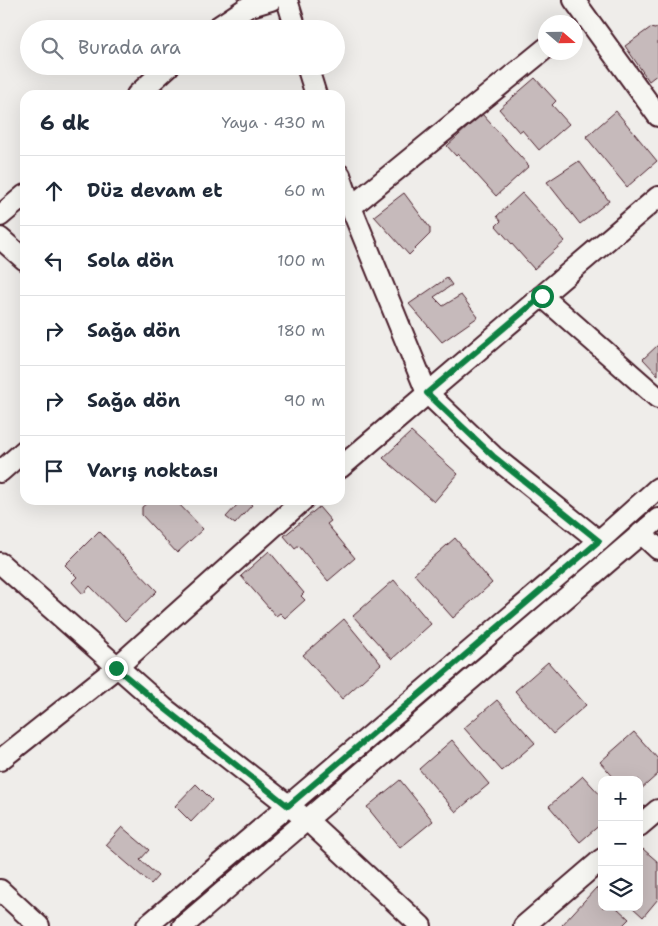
<!DOCTYPE html>
<html lang="tr">
<meta charset="utf-8">
<style>
body{margin:0;font-family:"Shantell Sans",sans-serif;background:#f6f6f7;color:#1f2937}
.controls{position:absolute;right:15px;bottom:15px;display:grid;overflow:hidden;border-radius:10px;box-shadow:0 5px 20px #0002}
.controls button{width:45px;height:45px;display:grid;place-items:center;padding:0;border:0;border-bottom:1px solid #e0e1e3;background:#fff;color:#1f2937;font:25px sans-serif}
.compass{position:absolute;left:538px;top:15px;width:45px;height:45px;border-radius:50%;background:#fff;box-shadow:0 5px 20px #0002;rotate:110deg}
.stop{position:absolute;width:15px;height:15px;margin:-11px;border:4px solid #0b8043;border-radius:50%;background:#fff}
.stop.end{background:#0b8043;border-color:#fff;box-shadow:0 1px 5px #0008}
.list{margin:0;padding:0;list-style:none}
h2{display:flex;justify-content:space-between;align-items:center;height:65px;margin:0;padding:0 20px;font-size:21px}
h2 small{font-size:16px;font-weight:400;color:#747a83}
.list li{display:grid;grid-template-columns:32px 1fr auto;gap:15px;align-items:center;box-sizing:border-box;height:70px;padding:0 20px;border-top:1px solid #e0e1e3}
.list b{display:block;font-size:19px;white-space:nowrap}
.list em{font-size:16px;font-style:normal;color:#747a83}
.icon{flex:none;width:28px;height:28px;fill:none;stroke:currentColor;stroke-width:2;stroke-linecap:round;stroke-linejoin:round}
.map{position:relative;flex:none;width:658px;height:926px;overflow:hidden}
.search{position:absolute;background:#fff;box-shadow:0 5px 20px #0002;left:20px;top:20px;width:325px;height:55px;display:flex;align-items:center;gap:12px;box-sizing:border-box;padding:0 18px;border-radius:28px;color:#747a83;font-size:19px}
.panel{position:absolute;background:#fff;box-shadow:0 5px 20px #0002;left:20px;top:90px;width:325px;height:415px;border-radius:15px}
.map>svg:first-child{display:block}
</style>
<div class="map">
<svg width="658" height="926" viewBox="0 0 658 926">
<rect width="100%" height="100%" fill="#efedea"/>
<filter id="ink" filterUnits="userSpaceOnUse"><feTurbulence type="fractalNoise" baseFrequency=".02" numOctaves="2"/><feDisplacementMap in="SourceGraphic" scale="10" xChannelSelector="R" yChannelSelector="G"/><feConvolveMatrix kernelMatrix="1 2 1 2 8 2 1 2 1" color-interpolation-filters="sRGB"/></filter>
<g filter="url(#ink)">
<!-- building -->
<g fill="#c6babb" stroke="#4a1f2b">
<polygon points="658,27 658,74 649,81 625,46 650,28 655,29"/>
<polygon points="535,78 556,101 552,105 569,124 539,150 522,130 519,132 499,109"/>
<polygon points="616,111 657,161 627,187 586,137"/>
<polygon points="482,114 529,166 496,196 458,154 456,156 447,146"/>
<polygon points="579,161 609,201 580,224 547,182"/>
<polygon points="404,193 430,228 430,234 409,255 374,216"/>
<polygon points="522,193 565,241 534,269 496,226 501,221 497,216"/>
<polygon points="447,278 452,285 434,297 443,306 461,295 478,317 442,342 409,304"/>
<polygon points="658,345 658,375 643,359"/>
<polygon points="411,432 458,474 434,502 383,458"/>
<polygon points="151,500 175,500 203,529 177,553 142,515 142,507"/>
<polygon points="232,500 246,500 252,505 235,524 226,517 237,505"/>
<polygon points="319,507 331,521 327,524 355,558 328,581 299,546 295,549 284,536"/>
<polygon points="99,531 157,591 125,622 90,586 83,594 72,582 77,577 65,565"/>
<polygon points="455,538 492,583 453,618 414,574"/>
<polygon points="269,551 304,593 301,596 305,600 285,618 280,613 276,616 241,576"/>
<polygon points="394,580 431,624 392,659 353,616"/>
<polygon points="344,619 381,664 342,699 303,655"/>
<polygon points="548,662 586,705 553,734 515,691"/>
<polygon points="497,700 535,743 502,771 464,728"/>
<polygon points="634,732 658,759 658,774 639,791 639,780 616,780 600,762"/>
<polygon points="452,740 489,784 456,812 419,769"/>
<polygon points="583,776 602,797 602,823 580,842 549,806"/>
<polygon points="400,780 433,821 400,848 367,807"/>
<polygon points="196,784 212,800 191,822 175,806"/>
<polygon points="122,827 149,850 140,860 158,876 151,884 106,845"/>
<polygon points="643,849 658,862 658,899 643,917 632,907 639,907 639,853"/>
<polygon points="596,888 602,894 602,907 616,907 629,919 622,926 563,926 562,925"/>
</g>
<g fill="none" stroke-linecap="round" stroke-linejoin="round">
<defs>
<g id="minor">
<polyline points="287,0 296,29"/>
<polyline points="574,0 658,116"/>
<polyline points="215,29 248,7 271,0"/>
<polyline points="307,66 316,95"/>
<polyline points="137,95 169,66"/>
<polyline points="340,175 351,207 427,393 493,456 599,541"/>
<polyline points="351,207 546,48"/>
<polyline points="0,216 25,195"/>
<polyline points="0,238 25,260"/>
<polyline points="542,296 658,398"/>
<polyline points="340,468 658,197"/>
<polyline points="0,472 25,450"/>
<polyline points="641,533 658,549"/>
<polyline points="0,563 164,708 307,820 421,926"/>
<polyline points="0,760 116,668 303,500"/>
<polyline points="639,826 658,810"/>
<polyline points="0,890 39,926"/>
<polyline points="147,926 599,541 658,488"/>
<polyline points="183,926 658,519"/>
<polyline points="524,926 602,859"/>
</g>
</defs>
<!-- minor casing -->
<use href="#minor" stroke="#4a1f2b" stroke-width="24"/>
<!-- minor -->
<use href="#minor" stroke="#f6f6f2" stroke-width="20"/>
</g>
</g>
<g fill="none" stroke-linecap="round" stroke-linejoin="round" filter="url(#ink)">
<!-- route -->
<polyline stroke="#0b8043" stroke-width="6" points="116,668 164,708 288,806 599,541 493,456 427,393 542,296"/>
</g>
</svg>
<div class="controls">
<button>+</button>
<button>−</button>
<button><svg class="icon" aria-label="layers" viewBox="0 0 24 24"><path d="M12 4l9 5-9 5-9-5zM3 14l9 5 9-5"/></svg></button>
</div>
<svg class="compass" viewBox="-18 -18 36 36"><path d="M0-13l5 13h-10z" fill="#e53935"/><path d="M0 13l5-13h-10z" fill="#747a83"/></svg>
<div class="stop" style="left:542px;top:296px"></div>
<div class="stop end" style="left:116px;top:668px"></div>
<div class="search"><svg class="icon" aria-label="search" viewBox="0 0 24 24"><circle cx="10" cy="10" r="6"/><path d="M15 15l6 6"/></svg>Burada ara</div>
<section class="panel">
<h2>6 dk<small>Yaya · 430 m</small></h2>
<ul class="list">
<li><svg class="icon" aria-label="ahead" viewBox="0 0 24 24"><path d="M12 20V5M6 11l6-6 6 6"/></svg><div><b>Düz devam et</b></div><em>60 m</em></li>
<li><svg class="icon" aria-label="left" viewBox="0 0 24 24"><path d="M17 20v-9H6M10 6l-5 5 5 5"/></svg><div><b>Sola dön</b></div><em>100 m</em></li>
<li><svg class="icon" aria-label="right" viewBox="0 0 24 24"><path d="M7 20v-9h11M14 6l5 5-5 5"/></svg><div><b>Sağa dön</b></div><em>180 m</em></li>
<li><svg class="icon" aria-label="right" viewBox="0 0 24 24"><path d="M7 20v-9h11M14 6l5 5-5 5"/></svg><div><b>Sağa dön</b></div><em>90 m</em></li>
<li><svg class="icon" aria-label="arrive" viewBox="0 0 24 24"><path d="M6 21V4h12l-3 4 3 4H6"/></svg><div><b>Varış noktası</b></div></li>
</ul>
</section>
</div>
